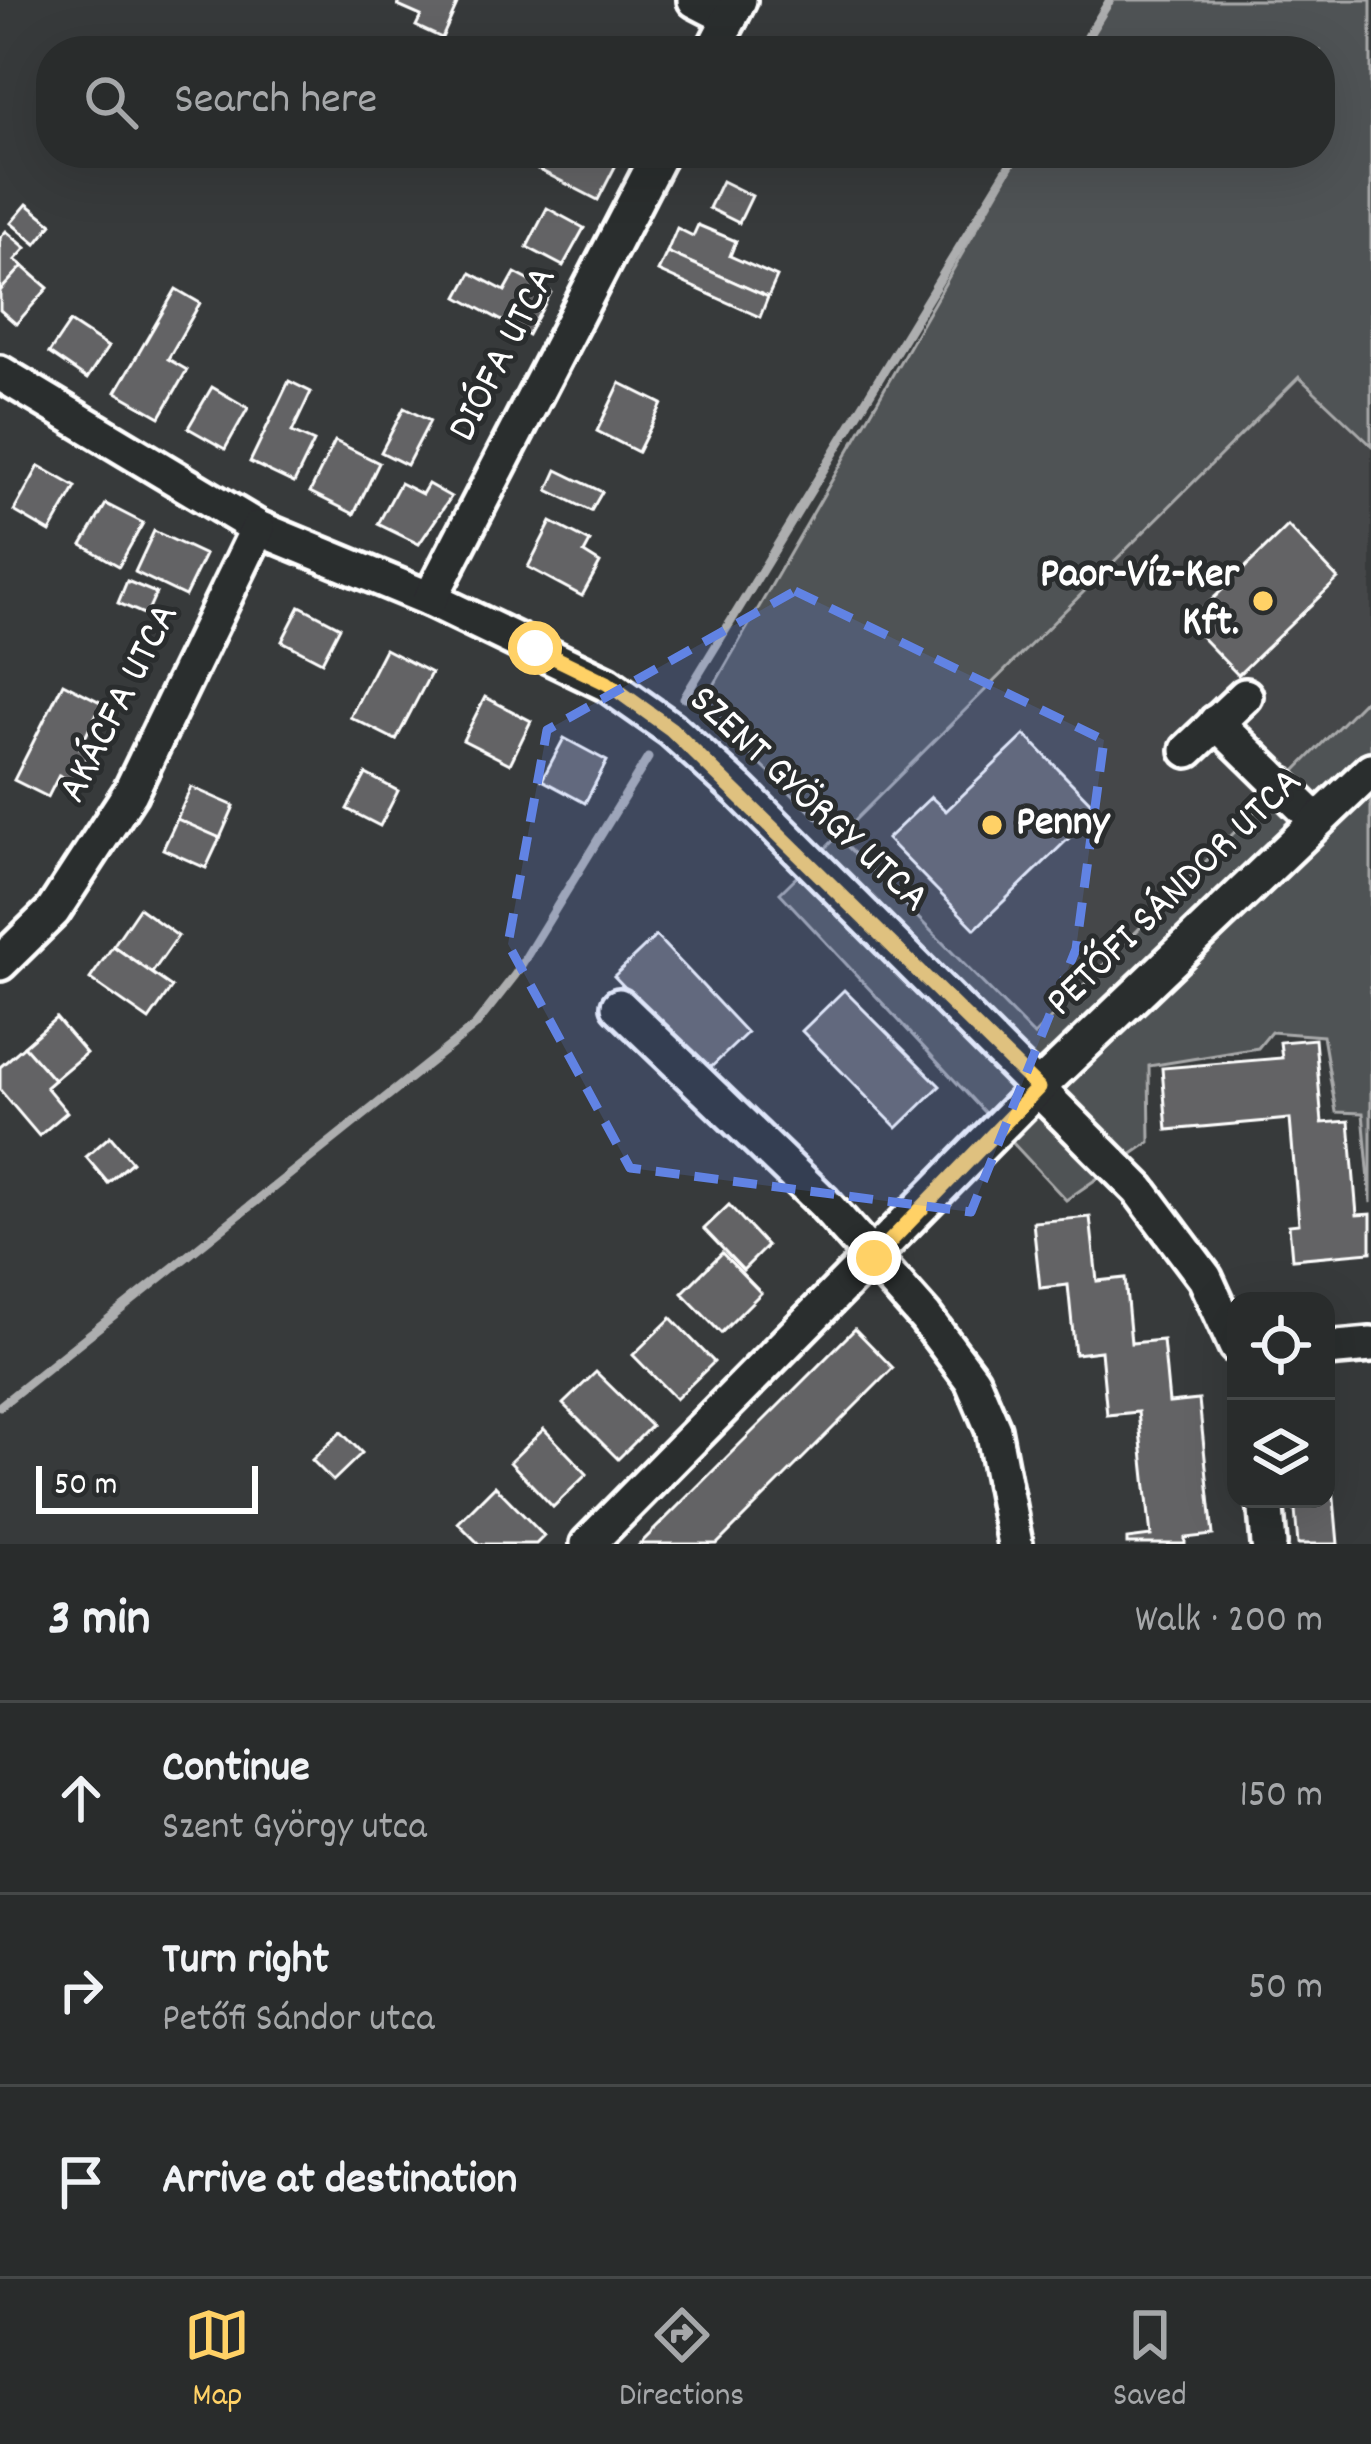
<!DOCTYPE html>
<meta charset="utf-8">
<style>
body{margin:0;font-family:Dekko,sans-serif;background:#353838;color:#f1f3f6}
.controls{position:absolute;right:36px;bottom:36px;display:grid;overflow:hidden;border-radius:24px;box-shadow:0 12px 48px #0002}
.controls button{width:108px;height:108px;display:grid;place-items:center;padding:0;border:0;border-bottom:3px solid #454848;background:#292c2c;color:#f1f3f6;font:60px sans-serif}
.scale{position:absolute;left:36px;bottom:30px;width:222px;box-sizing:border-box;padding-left:12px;border:6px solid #fff;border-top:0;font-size:33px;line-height:42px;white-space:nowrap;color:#fff;-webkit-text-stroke:9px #2a2d2e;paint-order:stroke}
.stop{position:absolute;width:36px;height:36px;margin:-27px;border:9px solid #ffd166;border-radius:50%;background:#fff}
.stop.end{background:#ffd166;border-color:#fff;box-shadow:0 3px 12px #0008}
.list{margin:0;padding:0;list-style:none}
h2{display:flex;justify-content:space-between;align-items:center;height:156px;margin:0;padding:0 48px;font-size:51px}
h2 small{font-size:39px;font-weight:400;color:#a5a7a9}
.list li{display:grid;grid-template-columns:78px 1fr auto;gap:36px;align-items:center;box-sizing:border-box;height:192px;padding:0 48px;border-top:3px solid #454848}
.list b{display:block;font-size:45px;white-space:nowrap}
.list p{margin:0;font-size:39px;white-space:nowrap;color:#a5a7a9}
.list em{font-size:39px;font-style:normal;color:#a5a7a9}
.icon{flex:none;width:66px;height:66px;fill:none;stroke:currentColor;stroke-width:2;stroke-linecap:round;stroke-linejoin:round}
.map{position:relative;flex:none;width:1371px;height:1544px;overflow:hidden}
.search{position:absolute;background:#292c2c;box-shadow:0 12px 48px #0002;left:36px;right:36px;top:36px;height:132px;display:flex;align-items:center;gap:30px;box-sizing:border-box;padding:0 42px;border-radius:48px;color:#a5a7a9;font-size:45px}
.sheet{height:732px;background:#292c2c}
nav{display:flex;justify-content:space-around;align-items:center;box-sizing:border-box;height:168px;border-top:3px solid #454848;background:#292c2c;font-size:33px;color:#a5a7a9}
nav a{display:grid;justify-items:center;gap:6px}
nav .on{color:#ffd166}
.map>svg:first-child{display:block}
</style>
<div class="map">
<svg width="1371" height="1544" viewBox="0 0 1371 1544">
<rect width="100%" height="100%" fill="#373a3b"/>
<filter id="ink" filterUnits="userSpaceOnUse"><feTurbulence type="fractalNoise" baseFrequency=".00833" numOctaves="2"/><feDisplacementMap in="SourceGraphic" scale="24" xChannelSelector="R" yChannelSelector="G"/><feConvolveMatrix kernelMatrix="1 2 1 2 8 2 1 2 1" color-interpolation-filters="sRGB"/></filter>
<g filter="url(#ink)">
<!-- built -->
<polygon fill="#444748" points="1300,377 1371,445 1371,694 1034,1036 837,837"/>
<!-- green -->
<polygon fill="#505354" stroke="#a8a9aa" stroke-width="3" points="1108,0 1371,0 1371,445 1299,377 838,837 1034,1035 1371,694 1371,1203 1363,1113 1336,1112 1323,1036 1271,1032 1258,1048 1149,1066 1150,1142 1066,1200 780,893 837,837 701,708 1020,153 1320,153 1320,51 1079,51"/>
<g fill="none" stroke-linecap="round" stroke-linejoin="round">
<!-- stream -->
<g stroke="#adaeaf" stroke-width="9">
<polyline points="1079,51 1110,0"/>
<polyline points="684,698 1017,153"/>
<polyline points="0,1406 475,1026 515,975 648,758"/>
</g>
</g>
<!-- building -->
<g fill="#636465" stroke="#fff" stroke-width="3">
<polygon points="401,0 459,0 442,38 416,26 421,16 398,6"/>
<polygon points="534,153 616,153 621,155 598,200 528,164"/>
<polygon points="722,181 752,196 739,223 709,208"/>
<polygon points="27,204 52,224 36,244 11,223"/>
<polygon points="547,208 584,228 563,266 527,247"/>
<polygon points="698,225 736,241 730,256 777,277 768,297 667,252 677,228 693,236"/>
<polygon points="6,231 26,248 15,260 23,266 0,291 0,238"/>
<polygon points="667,252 768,297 760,317 658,271"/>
<polygon points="23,266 48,288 16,324 0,310 0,291"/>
<polygon points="471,273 505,291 515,273 551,292 528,335 458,297"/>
<polygon points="176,289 200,303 168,359 187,370 160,417 116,392"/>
<polygon points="70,322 108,347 87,379 49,353"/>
<polygon points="289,381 311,392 292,432 314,442 294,483 250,462"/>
<polygon points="620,383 662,404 638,452 597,431"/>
<polygon points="212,387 248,408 225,449 188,428"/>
<polygon points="404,408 430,421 407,465 381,452"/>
<polygon points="335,441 379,463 354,514 310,492"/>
<polygon points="39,466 76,487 50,532 14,511"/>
<polygon points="557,470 602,492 591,511 548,490"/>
<polygon points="400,483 422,494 428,484 451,497 419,544 378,524"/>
<polygon points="106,504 143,523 119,566 82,545"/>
<polygon points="551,522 590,542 584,553 600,563 582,596 528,567"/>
<polygon points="1288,526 1338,579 1238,675 1188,623"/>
<polygon points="154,531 205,555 185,596 135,572"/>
<polygon points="127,581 156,593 146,615 118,603"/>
<polygon points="300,606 340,627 322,662 282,641"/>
<polygon points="385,649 431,673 396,740 350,717"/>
<polygon points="63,683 102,703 80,748 89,753 73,783 59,775 48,797 14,780"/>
<polygon points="485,697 531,721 510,764 463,740"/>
<polygon points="1025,735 1098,810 975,929 887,839 931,797 946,811"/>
<polygon points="564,738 607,761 585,803 542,780"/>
<polygon points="366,774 398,791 380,826 347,809"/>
<polygon points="191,787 234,806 220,838 177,819"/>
<polygon points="177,819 220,838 206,868 163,849"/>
<polygon points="139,908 178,936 152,973 113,946"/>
<polygon points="656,936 747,1033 706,1072 614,976"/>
<polygon points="113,946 172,987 149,1020 90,979"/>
<polygon points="844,990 940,1086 897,1128 802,1031"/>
<polygon points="56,1018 86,1053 54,1080 24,1046"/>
<polygon points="1315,1039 1322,1123 1349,1121 1357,1215 1371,1214 1371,1252 1292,1259 1289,1225 1299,1224 1290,1119 1167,1130 1162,1068 1282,1058 1280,1042"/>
<polygon points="24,1046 54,1080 46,1087 67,1112 39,1136 0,1090 0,1067"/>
<polygon points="110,1136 132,1162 108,1183 86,1157"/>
<polygon points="729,1205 767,1246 743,1270 704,1229"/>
<polygon points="1090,1217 1097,1281 1125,1278 1131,1343 1163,1340 1169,1403 1199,1400 1213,1535 1185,1538 1185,1544 1127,1544 1127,1539 1151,1536 1138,1412 1107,1415 1101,1351 1075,1354 1068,1285 1040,1288 1033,1222"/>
<polygon points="722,1253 761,1293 721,1333 682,1293"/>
<polygon points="671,1318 714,1362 676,1399 633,1355"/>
<polygon points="855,1329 893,1368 717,1544 640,1544"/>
<polygon points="596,1372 651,1426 618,1459 563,1404"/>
<polygon points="544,1429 587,1474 553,1507 510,1462"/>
<polygon points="341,1432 362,1453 333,1481 312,1460"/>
<polygon points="1326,1465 1331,1465 1338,1544 1298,1544 1294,1499 1326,1499"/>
<polygon points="495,1486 544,1536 536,1544 479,1544 458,1523"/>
</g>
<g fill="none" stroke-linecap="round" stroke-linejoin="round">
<defs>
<g id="minor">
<polyline points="695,0 730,18"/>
<polyline points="713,51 739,0"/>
<polyline points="0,373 258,528 430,599 607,684 671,729 740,791 1139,1190 1205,1278 1236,1346"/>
<polyline points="430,599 660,153"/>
<polyline points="1216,722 1317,821"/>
<polyline points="1188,750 1245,696"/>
<polyline points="0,963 53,911 130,793 258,528"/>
<polyline points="619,1006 823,1202 925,1317 972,1380 993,1429 1015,1544"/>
<polyline points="1326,1349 1371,1345"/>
<polyline points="1265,1499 1269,1544"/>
<polyline points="588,1544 1038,1088 1371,770"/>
</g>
</defs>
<!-- minor casing -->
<use href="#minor" stroke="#fff" stroke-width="42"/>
<!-- minor -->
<use href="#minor" stroke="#2a2d2e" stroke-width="33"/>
</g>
</g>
<g fill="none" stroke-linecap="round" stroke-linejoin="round" filter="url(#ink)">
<!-- route -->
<polyline stroke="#ffd166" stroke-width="15" points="535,648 607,683 671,729 1038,1088 874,1258"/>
</g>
<!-- marked area -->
<path fill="#6183e4" fill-opacity="0.2" stroke="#6183e4" stroke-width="9" stroke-dasharray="24 15" stroke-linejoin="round" d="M795 591 1104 740 1076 949 971 1212 630 1168 508 944 547 730Z"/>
<!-- markers -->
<g fill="#ffd166" stroke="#2a2d2e" stroke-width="4.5">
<circle cx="1263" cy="601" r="12"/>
<circle cx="992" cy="825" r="12"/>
</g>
<g text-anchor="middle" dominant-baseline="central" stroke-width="10" stroke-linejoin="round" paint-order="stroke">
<!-- street labels -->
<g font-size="42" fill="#fff" stroke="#2a2d2e">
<text transform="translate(505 355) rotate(-63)">DIÓFA UTCA</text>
<text transform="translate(121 704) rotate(-63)">AKÁCFA UTCA</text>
<text transform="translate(807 801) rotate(43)">SZENT GYÖRGY UTCA</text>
<text transform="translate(1176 894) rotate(-44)">PETŐFI SÁNDOR UTCA</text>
</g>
<!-- poi labels -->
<g font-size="42" font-weight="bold" fill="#fff" stroke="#2a2d2e" text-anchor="end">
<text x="1239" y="577">Paor-Víz-Ker<tspan x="1239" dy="48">Kft.</tspan></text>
<text x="1016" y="825" text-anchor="start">Penny</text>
</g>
</g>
</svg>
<div class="controls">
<button><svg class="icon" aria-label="locate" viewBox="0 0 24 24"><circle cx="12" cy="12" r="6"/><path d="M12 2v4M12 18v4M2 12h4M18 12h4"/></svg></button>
<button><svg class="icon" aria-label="layers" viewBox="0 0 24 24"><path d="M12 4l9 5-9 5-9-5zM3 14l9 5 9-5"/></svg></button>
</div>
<div class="scale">50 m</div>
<div class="stop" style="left:535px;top:648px"></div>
<div class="stop end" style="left:874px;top:1258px"></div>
<div class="search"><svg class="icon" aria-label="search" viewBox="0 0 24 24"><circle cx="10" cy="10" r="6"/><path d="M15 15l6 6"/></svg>Search here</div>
</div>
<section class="sheet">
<h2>3 min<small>Walk · 200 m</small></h2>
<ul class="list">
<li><svg class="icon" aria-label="ahead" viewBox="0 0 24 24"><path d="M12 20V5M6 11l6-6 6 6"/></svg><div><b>Continue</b><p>Szent György utca</p></div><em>150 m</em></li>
<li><svg class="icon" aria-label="right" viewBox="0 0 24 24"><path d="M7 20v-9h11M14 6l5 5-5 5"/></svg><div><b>Turn right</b><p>Petőfi Sándor utca</p></div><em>50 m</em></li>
<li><svg class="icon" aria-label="arrive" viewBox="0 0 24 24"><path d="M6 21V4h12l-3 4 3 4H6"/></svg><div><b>Arrive at destination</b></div></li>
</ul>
</section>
<nav>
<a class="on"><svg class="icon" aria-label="map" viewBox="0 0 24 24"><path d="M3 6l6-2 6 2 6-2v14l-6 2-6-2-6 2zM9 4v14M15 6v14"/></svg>Map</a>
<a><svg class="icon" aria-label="directions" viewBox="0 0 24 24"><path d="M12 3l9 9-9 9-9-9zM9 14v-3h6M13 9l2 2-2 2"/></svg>Directions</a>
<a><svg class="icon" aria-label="saved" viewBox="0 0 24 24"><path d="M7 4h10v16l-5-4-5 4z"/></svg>Saved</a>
</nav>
